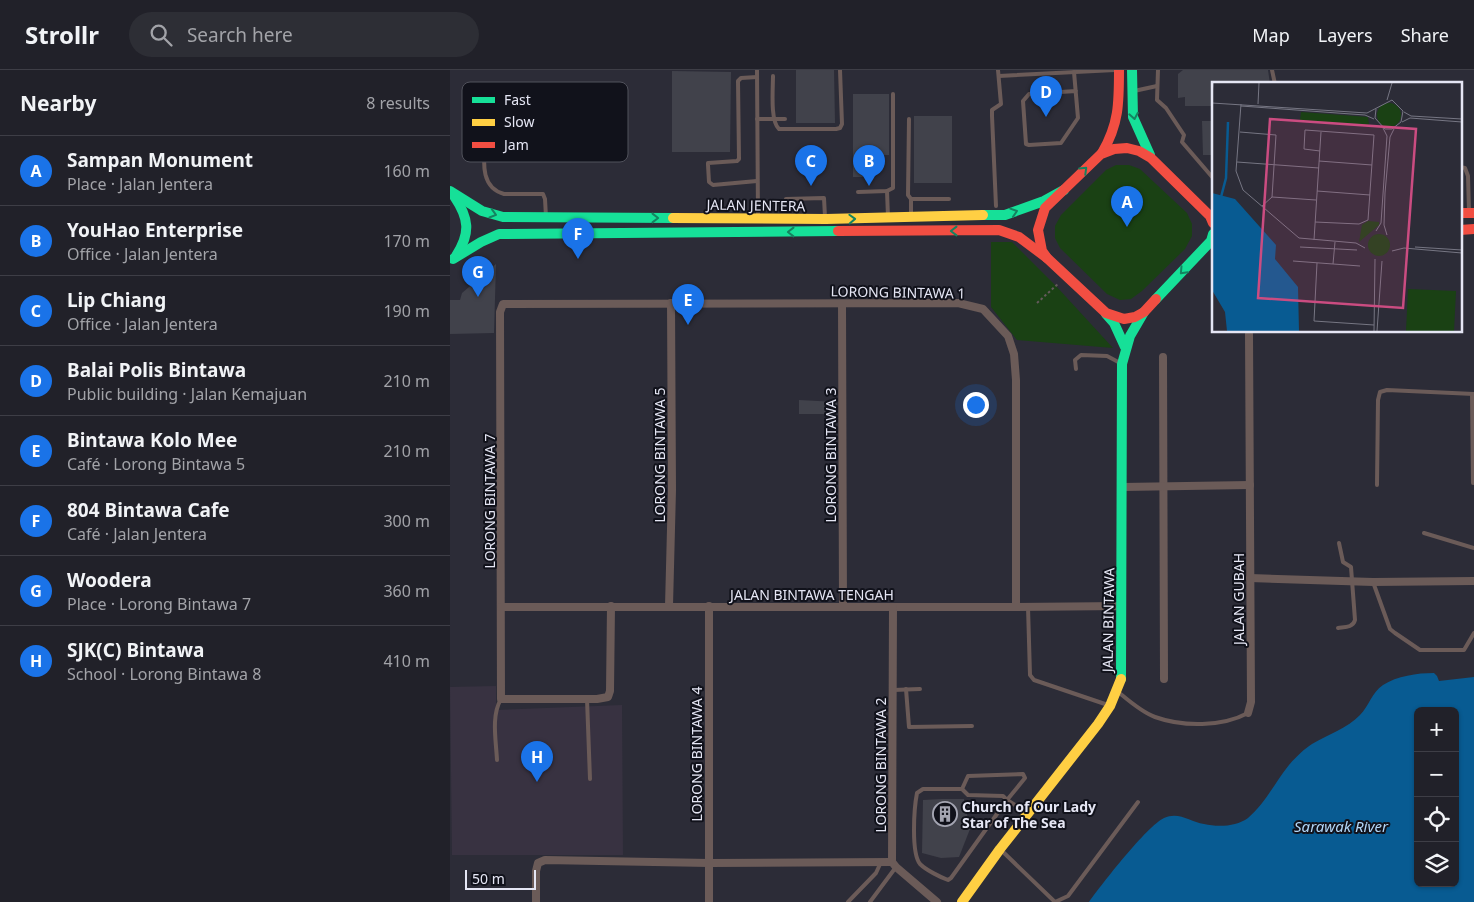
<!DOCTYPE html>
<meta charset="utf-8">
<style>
body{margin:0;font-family:"Noto Sans",sans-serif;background:#2d2e35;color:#f1f3f6}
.controls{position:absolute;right:15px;bottom:15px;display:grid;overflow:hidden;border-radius:8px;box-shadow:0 1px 4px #0004}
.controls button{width:45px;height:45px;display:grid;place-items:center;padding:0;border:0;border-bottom:1px solid #3e3e46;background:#212129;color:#f1f3f6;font:25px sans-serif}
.scale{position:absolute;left:15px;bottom:12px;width:71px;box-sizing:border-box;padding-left:5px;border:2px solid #e5e6f4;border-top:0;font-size:14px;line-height:18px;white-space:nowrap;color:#e5e6f4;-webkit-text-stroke:4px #11121b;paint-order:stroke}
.you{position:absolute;left:525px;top:334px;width:18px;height:18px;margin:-12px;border:4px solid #fff;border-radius:50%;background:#1a73e8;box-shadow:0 0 0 8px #1a73e833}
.badge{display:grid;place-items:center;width:32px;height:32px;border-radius:50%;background:#1a73e8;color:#fff;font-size:16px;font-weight:700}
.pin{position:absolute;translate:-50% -41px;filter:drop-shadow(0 1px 2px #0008)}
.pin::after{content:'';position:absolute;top:26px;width:18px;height:15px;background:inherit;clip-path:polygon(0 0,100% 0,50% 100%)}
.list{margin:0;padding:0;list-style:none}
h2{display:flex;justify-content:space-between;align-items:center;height:65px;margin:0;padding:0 20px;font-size:21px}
h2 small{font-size:16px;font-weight:400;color:#a2a3a8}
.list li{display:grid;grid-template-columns:32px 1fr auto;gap:15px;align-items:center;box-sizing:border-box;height:70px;padding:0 20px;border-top:1px solid #3e3e46}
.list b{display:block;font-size:19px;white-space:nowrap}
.list p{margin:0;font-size:16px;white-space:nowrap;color:#a2a3a8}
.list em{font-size:16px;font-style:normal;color:#a2a3a8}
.icon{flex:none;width:28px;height:28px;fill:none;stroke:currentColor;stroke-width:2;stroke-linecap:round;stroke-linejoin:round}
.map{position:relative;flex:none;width:1024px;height:832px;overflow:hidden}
header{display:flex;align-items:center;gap:30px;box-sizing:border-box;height:70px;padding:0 25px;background:#212129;border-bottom:1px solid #3e3e46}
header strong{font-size:24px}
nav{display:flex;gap:28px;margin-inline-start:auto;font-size:18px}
.search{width:350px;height:45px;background:#2d2e35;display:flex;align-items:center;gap:12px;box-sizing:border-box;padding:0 18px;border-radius:28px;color:#a2a3a8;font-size:19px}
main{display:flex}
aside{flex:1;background:#212129}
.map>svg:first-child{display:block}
</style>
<header>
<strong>Strollr</strong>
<div class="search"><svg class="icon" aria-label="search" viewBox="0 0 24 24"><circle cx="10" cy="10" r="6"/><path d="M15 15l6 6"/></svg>Search here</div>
<nav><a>Map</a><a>Layers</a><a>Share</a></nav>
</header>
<main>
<aside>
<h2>Nearby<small>8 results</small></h2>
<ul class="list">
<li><span class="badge">A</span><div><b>Sampan Monument</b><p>Place · Jalan Jentera</p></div><em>160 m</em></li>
<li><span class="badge">B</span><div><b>YouHao Enterprise</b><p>Office · Jalan Jentera</p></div><em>170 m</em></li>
<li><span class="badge">C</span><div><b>Lip Chiang</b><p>Office · Jalan Jentera</p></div><em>190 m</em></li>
<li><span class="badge">D</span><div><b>Balai Polis Bintawa</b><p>Public building · Jalan Kemajuan</p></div><em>210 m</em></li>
<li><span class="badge">E</span><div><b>Bintawa Kolo Mee</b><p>Café · Lorong Bintawa 5</p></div><em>210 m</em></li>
<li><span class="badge">F</span><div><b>804 Bintawa Cafe</b><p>Café · Jalan Jentera</p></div><em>300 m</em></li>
<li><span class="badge">G</span><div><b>Woodera</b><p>Place · Lorong Bintawa 7</p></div><em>360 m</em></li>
<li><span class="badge">H</span><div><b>SJK(C) Bintawa</b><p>School · Lorong Bintawa 8</p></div><em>410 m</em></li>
</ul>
</aside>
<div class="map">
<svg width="1024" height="832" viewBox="0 0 1024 832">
<rect width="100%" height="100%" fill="#2c2c37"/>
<!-- education -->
<polygon fill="#383241" points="46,616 46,640 172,635 173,785 2,785 0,617"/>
<!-- green -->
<g fill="#1a4114">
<polygon points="666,95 679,95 690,99 737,143 742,154 742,166 735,179 692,221 681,229 670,230 657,224 610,178 605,168 605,156 611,145 656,100"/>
<polygon points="541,172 562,172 606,216 663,278 567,270 541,237"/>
</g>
<!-- water -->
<path fill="#085b92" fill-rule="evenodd" d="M984 603 987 606 989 611 1024 607V832H639C652 814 697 756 714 748 729 741 740 752 754 754 767 757 786 757 798 748 815 734 825 712 839 695 845 688 854 679 862 674 877 665 898 658 910 645 919 636 922 622 933 615 947 606 967 603 984 603ZM968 641H1005V813H968Z"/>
<!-- building -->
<g fill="#41424b">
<polygon points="346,0 384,0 385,53 346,53"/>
<polygon points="733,0 818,0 820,14 763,14 763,36 735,36 735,27 728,28 728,4"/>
<polygon points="222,1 281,2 280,82 222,82"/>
<polygon points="403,24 439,24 439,85 424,85 424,107 403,107"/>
<rect x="464" y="46" width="38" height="67"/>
<polygon points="752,51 763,51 763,85 753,85"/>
<polygon points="46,194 44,263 0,264 0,230 10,230 12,223"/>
<polygon points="349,330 387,332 387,344 349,344"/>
<polygon points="492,729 514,729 520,759 509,787 491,788 472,783 473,730"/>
</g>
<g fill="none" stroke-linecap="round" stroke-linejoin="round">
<!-- path -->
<polyline stroke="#645a5b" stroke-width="2" stroke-dasharray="2.5 2.5" stroke-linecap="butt" points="587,233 609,213"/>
<!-- lane -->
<g stroke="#6b5b58" stroke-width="4">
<polyline points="307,0 308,148"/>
<polyline points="708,0 707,30 716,38 734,65 732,72 763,108"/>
<polyline points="822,0 825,14"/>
<polyline points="624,2 628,48 611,73 579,75 576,74 573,31 579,24 626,21"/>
<path d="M323 6C323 19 320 51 329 59H386L390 58 392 54 390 0"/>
<polyline points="549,6 665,0"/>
<polyline points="684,21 707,16"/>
<polyline points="307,49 335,49"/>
<polyline points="459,49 458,125 461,129 461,147"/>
<path d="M35 76C33 95 32 118 54 124H93L95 129 96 147"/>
<polyline points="1010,97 1015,98 1018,106 1019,141"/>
<polyline points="307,111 263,115 259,112 258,95 258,93 287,91 289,89 288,11 291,8 307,7"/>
<polyline points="437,121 438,147"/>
<polyline points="408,122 437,121 443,118 443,24"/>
<polyline points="336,129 374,128 375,147"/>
<polyline points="461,129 499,129"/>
<polyline points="546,136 542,46 542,40 551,34 548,0"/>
<polyline points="626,299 625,290 631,285 657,286 672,294"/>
<polyline points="1022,324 1023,413"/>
<polyline points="927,415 928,330 930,322 937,320 1024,324"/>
<polyline points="974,463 1024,478"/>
<polyline points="923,512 940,559 945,563 970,580 1014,580 1024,563"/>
<polyline points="578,537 580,605 584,610 658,635"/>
<path d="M888 558C894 557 903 558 905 550L901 497 893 492 889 473"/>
<polyline points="456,619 459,657 522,656"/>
<polyline points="443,620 470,619"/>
<path d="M667 621C678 630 691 642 705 647 733 657 772 657 798 643"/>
<polyline points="137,629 140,709"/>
<path d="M47 690C46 670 41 646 51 629"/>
<path d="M473 719H512L518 725 553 726 557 730 501 808 498 810C490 807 476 800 470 794 461 783 464 738 467 723Z"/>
<polyline points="512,719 518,706 573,704 575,708 557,730 578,743"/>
<polyline points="551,780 605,832"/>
<polyline points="398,832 426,803 431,792"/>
<polyline points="420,832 446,797"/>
<polyline points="605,832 618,826 688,732"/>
</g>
<!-- street -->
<g stroke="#6b5b58" stroke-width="8">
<polyline points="392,234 393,537"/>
<polyline points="713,287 714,609"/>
<polyline points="672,417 800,415"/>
<polyline points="800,508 923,512 1024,511"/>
<polyline points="161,536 160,621 158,627 147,629 51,629 50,242 53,234 508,233 533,239 558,266 564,284 566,310 566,537"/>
<polyline points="219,536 222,420 221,233"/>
<polyline points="259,536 259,832"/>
<polyline points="51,537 566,537 672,536"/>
<polyline points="443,537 442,792 446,797 487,832"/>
<polyline points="798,643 801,632 799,264"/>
<polyline points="86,832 86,801 88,793 95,790 259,793 442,792"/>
</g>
<!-- fast -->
<g stroke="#16e098" stroke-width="10">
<polyline points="682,0 683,47 700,85"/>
<polyline points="0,121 32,141 53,147 223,148"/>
<path d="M4 126C19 148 21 163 6 186"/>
<polyline points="533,145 555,145 594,131 614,120"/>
<polyline points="3,189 31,172 49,164 388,161"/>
<polyline points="706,229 761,171 763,164"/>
<polyline points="656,244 664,253 675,277"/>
<polyline points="671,609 672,294 680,266 694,242"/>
</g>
<!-- slow -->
<g stroke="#ffcf43" stroke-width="10">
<polyline points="223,148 376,149 533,145"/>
<polyline points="512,832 550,779 648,654 660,636 671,609"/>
</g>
<!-- jam -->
<g stroke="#f24e42" stroke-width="10">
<path d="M652 83C669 54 669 33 669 0"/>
<polyline points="1010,143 1024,143"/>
<polyline points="1010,160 1024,159"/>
<polyline points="388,161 549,160 569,167 597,188"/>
<polyline points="706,229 694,242 685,247 674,249 656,243 597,188 592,181 588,160 595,138 651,84 664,79 677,78 689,81 701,88 760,146 763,153"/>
</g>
</g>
<!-- one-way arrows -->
<defs><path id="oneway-chevron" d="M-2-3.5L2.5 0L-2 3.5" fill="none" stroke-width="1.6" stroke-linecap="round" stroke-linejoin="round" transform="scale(1.25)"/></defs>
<g stroke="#148360">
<use href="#oneway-chevron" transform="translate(684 46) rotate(80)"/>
<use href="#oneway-chevron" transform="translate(634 100) rotate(-44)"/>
<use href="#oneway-chevron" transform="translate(564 142) rotate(-18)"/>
<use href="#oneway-chevron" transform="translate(43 144) rotate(16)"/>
<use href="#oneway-chevron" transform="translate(205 148)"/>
<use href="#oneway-chevron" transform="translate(402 149) rotate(-2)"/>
<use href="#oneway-chevron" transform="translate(504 161) rotate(180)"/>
<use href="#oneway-chevron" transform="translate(341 162) rotate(180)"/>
<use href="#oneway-chevron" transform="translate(733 201) rotate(133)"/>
</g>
<!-- icons -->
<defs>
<symbol id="building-ring" viewBox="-11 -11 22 22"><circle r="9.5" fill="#11121b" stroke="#a4a5b2" stroke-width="1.5"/><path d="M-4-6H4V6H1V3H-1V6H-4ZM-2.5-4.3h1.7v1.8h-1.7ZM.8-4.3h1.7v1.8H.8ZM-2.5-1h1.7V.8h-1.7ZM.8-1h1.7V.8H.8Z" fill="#a4a5b2"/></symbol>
</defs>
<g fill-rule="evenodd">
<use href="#building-ring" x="481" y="730" width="28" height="28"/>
</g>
<g text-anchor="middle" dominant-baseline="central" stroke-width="4" stroke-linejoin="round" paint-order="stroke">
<!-- street labels -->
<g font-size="14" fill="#e5e6f4" stroke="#11121b">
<text transform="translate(306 135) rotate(1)">JALAN JENTERA</text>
<text transform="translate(448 222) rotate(1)">LORONG BINTAWA 1</text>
<text transform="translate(209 385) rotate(-90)">LORONG BINTAWA 5</text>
<text transform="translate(380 385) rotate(-90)">LORONG BINTAWA 3</text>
<text transform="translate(39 431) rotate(-90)">LORONG BINTAWA 7</text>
<text x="362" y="524">JALAN BINTAWA TENGAH</text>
<text transform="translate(788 529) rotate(-90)">JALAN GUBAH</text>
<text transform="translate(658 550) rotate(-89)">JALAN BINTAWA</text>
<text transform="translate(246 684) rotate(-90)">LORONG BINTAWA 4</text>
<text transform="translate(430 695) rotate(-90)">LORONG BINTAWA 2</text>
</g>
<!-- poi labels -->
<g font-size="14" font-weight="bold" fill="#e5e6f4" stroke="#11121b" text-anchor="start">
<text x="512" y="736">Church of Our Lady<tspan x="512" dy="16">Star of The Sea</tspan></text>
</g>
<!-- water labels -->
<g font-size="15" font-style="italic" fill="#b2d7f8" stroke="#11121b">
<text x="891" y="756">Sarawak River</text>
</g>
</g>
<!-- overview -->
<g transform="translate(762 12)">
<rect width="250" height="250" fill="#2c2c37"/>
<path d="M165 33a12 12 0 1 1 24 0a12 12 0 1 1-24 0ZM89 30 156 35 157 43 88 38ZM156 139 167 140V143L147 160 150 143ZM156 163a11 11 0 1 1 22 0a11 11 0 1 1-22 0ZM196 207 244 209 242 249H194Z" fill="#1a4114"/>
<path d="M0 111 23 117 64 163 63 177 86 205 87 249H15L13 230 0 208Z" fill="#085b92"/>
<path fill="none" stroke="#085b92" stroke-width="2.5" d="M9 115 14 96 16 40"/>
<path fill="none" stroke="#767683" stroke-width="1" d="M0 16 1 1M175 18 180 1M0 21 155 31 180 18 191 29 189 40 180 47H173L163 36 164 27M29 22 24 89 31 108 87 156 144 161 153 166M46 22 47 1M29 24 153 33 162 37M192 30 199 34 250 37M190 40 198 36 250 40M28 50 64 53 60 115M107 79 160 83M25 80 107 86M105 109 158 113M50 124 60 115 104 118M103 140 147 142 156 138 162 53 93 48 92 67 108 69M164 149 169 141 175 54 171 46M175 153 172 143 173 111 178 55 182 47M102 158 109 50M88 165 145 168M203 165 250 168M180 169 192 166 250 171M81 179 148 184M105 181 102 239 162 243M121 182 123 160M162 249 163 177M165 249 170 179"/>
<path fill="#cb4c81" fill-opacity="0.15" stroke="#cb4c81" stroke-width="2.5" d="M58 37 204 47 191 226 46 216Z"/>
<rect width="250" height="250" fill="none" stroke="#e5e6f4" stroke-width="2.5"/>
</g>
<!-- legend -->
<rect x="12" y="12" width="166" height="80" rx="8" fill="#11121b" stroke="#51525c" stroke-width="1"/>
<rect x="22" y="27" width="23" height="6" fill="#16e098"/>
<rect x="22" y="49" width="23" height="7" fill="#ffcf43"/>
<rect x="22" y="72" width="23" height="6" fill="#f24e42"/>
<g font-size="14" fill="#e5e6f4">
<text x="54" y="35">Fast</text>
<text x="54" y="57">Slow</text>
<text x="54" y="80">Jam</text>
</g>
</svg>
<div class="controls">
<button>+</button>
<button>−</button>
<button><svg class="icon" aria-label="locate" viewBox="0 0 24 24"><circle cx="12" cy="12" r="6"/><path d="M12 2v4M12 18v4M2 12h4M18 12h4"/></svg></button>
<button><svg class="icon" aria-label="layers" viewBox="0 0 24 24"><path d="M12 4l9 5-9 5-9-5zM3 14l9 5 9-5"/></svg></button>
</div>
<div class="scale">50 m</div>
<div class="you"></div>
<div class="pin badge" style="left:677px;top:157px">A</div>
<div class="pin badge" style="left:419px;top:116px">B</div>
<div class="pin badge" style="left:361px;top:116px">C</div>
<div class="pin badge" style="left:596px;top:47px">D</div>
<div class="pin badge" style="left:238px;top:255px">E</div>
<div class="pin badge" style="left:128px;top:189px">F</div>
<div class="pin badge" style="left:28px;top:227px">G</div>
<div class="pin badge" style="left:87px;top:712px">H</div>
</div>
</main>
